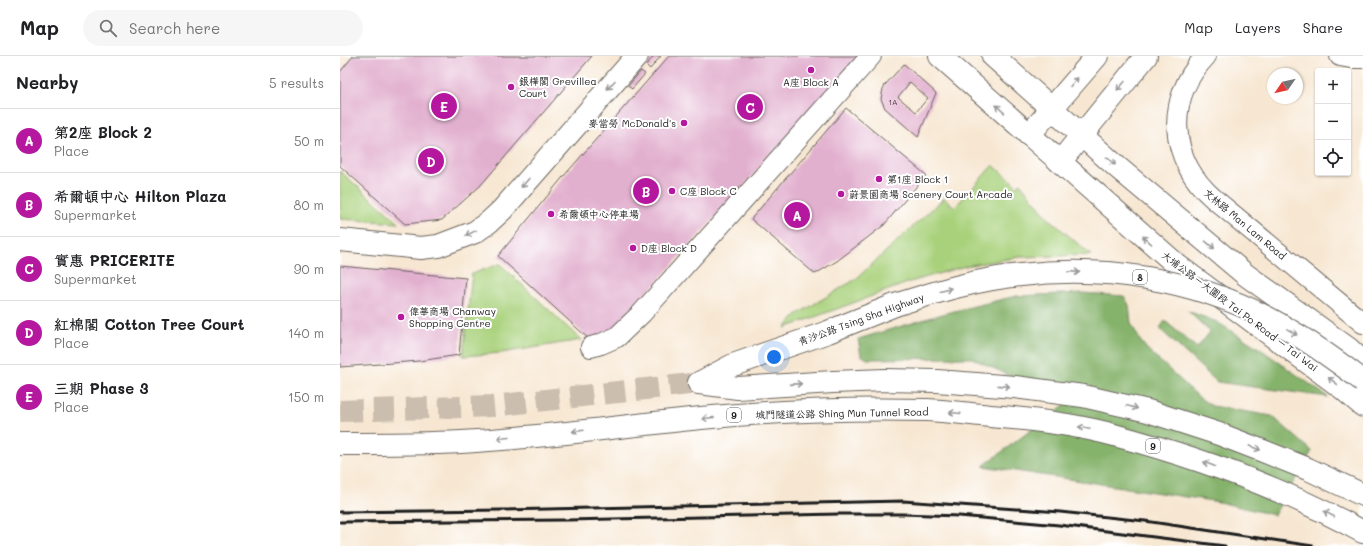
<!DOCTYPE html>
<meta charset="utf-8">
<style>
body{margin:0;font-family:Mali,"LXGW WenKai TC",sans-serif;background:#f6f6f6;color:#202124}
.controls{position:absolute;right:12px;top:12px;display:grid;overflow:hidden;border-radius:4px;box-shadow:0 1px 3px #0004}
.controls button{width:36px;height:36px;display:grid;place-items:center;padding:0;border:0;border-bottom:1px solid #e0e0e0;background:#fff;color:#202124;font:20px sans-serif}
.compass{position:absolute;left:927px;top:12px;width:36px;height:36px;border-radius:50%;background:#fff;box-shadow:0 1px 3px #0004;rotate:236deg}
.you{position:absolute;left:434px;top:301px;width:14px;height:14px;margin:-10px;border:3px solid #fff;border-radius:50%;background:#1a73e8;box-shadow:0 0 0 6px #1a73e833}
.badge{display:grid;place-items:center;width:26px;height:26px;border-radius:50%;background:#b5179e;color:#fff;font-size:13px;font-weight:700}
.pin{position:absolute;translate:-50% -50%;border:2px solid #fff;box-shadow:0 1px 4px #0006}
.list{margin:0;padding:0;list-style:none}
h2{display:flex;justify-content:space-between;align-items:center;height:52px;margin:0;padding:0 16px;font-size:17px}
h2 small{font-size:13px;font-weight:400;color:#757577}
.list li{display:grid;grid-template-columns:26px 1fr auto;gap:12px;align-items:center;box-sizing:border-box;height:64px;padding:0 16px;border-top:1px solid #e0e0e0}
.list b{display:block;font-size:15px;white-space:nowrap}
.list p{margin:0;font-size:13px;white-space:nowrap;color:#757577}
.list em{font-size:13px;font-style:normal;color:#757577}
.icon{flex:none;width:22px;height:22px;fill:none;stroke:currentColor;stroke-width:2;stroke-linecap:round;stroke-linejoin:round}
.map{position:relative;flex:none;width:1023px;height:490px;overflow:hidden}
header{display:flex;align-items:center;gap:24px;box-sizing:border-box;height:56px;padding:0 20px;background:#fff;border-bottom:1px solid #e0e0e0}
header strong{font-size:19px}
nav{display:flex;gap:22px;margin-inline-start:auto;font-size:14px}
.search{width:280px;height:36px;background:#f6f6f6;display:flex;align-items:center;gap:10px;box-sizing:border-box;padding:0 14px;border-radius:22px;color:#757577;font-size:15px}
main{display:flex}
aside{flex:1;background:#fff}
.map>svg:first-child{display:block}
</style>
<header>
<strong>Map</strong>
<div class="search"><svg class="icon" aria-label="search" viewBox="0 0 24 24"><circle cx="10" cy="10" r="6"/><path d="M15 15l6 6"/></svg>Search here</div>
<nav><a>Map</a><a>Layers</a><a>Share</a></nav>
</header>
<main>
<aside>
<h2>Nearby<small>5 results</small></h2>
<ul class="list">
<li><span class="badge">A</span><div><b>第2座 Block 2</b><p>Place</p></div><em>50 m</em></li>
<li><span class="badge">B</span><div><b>希爾頓中心 Hilton Plaza</b><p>Supermarket</p></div><em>80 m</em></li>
<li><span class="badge">C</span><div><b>實惠 PRICERITE</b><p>Supermarket</p></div><em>90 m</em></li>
<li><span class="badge">D</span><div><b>紅棉閣 Cotton Tree Court</b><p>Place</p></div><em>140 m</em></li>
<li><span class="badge">E</span><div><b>三期 Phase 3</b><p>Place</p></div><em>150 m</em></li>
</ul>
</aside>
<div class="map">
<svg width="1023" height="490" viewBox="0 0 1023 490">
<rect width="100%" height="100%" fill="#fff"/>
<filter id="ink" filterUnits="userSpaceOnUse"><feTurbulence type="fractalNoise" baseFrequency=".025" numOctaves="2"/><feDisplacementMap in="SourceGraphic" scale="8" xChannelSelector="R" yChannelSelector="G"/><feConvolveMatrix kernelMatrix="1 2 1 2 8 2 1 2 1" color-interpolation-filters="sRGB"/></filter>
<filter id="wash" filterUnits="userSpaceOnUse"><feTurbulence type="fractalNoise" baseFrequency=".012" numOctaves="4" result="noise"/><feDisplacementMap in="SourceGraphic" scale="16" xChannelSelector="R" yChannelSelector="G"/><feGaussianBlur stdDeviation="0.9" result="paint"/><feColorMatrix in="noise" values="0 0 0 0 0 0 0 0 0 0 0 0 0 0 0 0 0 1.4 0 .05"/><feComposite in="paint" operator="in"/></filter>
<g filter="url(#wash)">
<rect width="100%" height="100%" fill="#f7e7d2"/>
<!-- green -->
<g fill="#a9d17c" stroke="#62764c">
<polygon points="653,109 677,130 680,127 708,162 751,199 680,201 625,210 570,226 445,272 456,259 516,223 604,142 615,151"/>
<polygon points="0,115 59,167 0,163"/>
<polygon points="159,208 160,208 241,284 161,297 123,300 132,218"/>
</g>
<!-- forest -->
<g fill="#86b36c" stroke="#516844">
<polygon points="742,237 784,240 789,249 791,267 801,286 807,293 861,343 872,350 932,360 972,395 934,459 879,446 643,410 727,347 632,302 527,303 521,299 518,283 606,257 676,240"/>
<polygon points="848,255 877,266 919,292 988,341 877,326 823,276 820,272 825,265 857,292 870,276"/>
</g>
<g id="blocks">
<!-- building -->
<g fill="#e2b0cf" fill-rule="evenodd">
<polygon points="13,0 252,0 140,130 102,164 65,168 0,110 0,16"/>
<polygon points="314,0 321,0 310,13 306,9"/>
<polygon points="329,0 521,0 266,282 250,284 158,200 223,121"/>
<path d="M564 8 596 37 578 81 545 52 541 43 543 33 545 29ZM570 26 588 42 576 56 558 41Z"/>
<polygon points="301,15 305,18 292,33 288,30"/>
<polygon points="506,52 586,119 544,169 497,205 475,218 411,163"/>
<polygon points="0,210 126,222 119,299 79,305 0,311"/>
</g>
</g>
</g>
<g filter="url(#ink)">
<use href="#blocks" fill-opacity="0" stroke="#69635c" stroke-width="1"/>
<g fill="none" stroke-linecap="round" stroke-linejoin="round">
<!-- highway-tunnel -->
<polyline stroke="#cbbeae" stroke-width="22" stroke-dasharray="22 11" stroke-linecap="butt" points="0,355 152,350 359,327"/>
<defs>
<g id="minor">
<path d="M866 0C824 44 829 104 874 143L1023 267"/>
<polyline points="1000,0 1011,2 1023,2"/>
<polyline points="251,291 261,288 277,281 302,257 531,0"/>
</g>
<g id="major">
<polyline points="600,0 837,209 1002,332 1023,350"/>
<polyline points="653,0 777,111 906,219 1009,293 1023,306"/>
<polyline points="689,79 757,0"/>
<polyline points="720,106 806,0"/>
<polyline points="0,184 81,192 98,190 135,176 149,166 162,154 297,0"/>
</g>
<g id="highway">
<polyline points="359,327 398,332 493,326 545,324 597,325 675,331 743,340 808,355 879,378 923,395 968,413 1023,439"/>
<polyline points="359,327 393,309 488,276 555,249"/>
<path d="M0 388C40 388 81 388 121 386 201 382 281 370 361 362 436 355 512 352 587 354 608 355 629 358 650 360 691 363 734 368 774 379 860 402 945 433 1023 476"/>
</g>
</defs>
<!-- minor casing -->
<use href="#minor" stroke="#69635c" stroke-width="22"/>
<!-- major casing -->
<use href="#major" stroke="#69635c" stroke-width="24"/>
<!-- highway casing -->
<use href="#highway" stroke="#69635c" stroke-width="24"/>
<!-- minor -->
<use href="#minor" stroke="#fff" stroke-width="20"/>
<!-- major -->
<use href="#major" stroke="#fff" stroke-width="22"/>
<!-- highway -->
<use href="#highway" stroke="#fff" stroke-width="22"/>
<!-- rail -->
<g stroke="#1c1c1c" stroke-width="3">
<polyline points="0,456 163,454 563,445 720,456 805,465 973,490"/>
<polyline points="0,466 227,464 499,458 562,458 619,460 719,469 885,490"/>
</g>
<defs>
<path id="highway-bridge" d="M555 249C596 236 638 223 681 219 765 209 853 223 928 262 962 280 993 302 1023 325"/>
</defs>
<!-- highway-bridge casing -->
<use href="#highway-bridge" stroke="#69635c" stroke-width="24" stroke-linecap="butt"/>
<!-- highway-bridge -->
<use href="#highway-bridge" stroke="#fff" stroke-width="22"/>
</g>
<!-- one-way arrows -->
<defs><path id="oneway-shaft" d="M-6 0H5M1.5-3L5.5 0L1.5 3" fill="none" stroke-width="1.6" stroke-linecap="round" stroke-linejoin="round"/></defs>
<g stroke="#999">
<use href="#oneway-shaft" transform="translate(734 26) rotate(-48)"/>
<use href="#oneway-shaft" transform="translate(271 29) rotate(132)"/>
<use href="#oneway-shaft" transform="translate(781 30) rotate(131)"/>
<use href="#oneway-shaft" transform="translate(660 53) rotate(-138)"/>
<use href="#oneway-shaft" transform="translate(771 105) rotate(41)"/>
<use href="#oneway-shaft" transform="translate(185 127) rotate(131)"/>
<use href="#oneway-shaft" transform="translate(131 177) rotate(154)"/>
<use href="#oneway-shaft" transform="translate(807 184) rotate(-139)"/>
<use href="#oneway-shaft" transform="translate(870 189) rotate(40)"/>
<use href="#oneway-shaft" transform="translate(734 216) rotate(2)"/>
<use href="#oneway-shaft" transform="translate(606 234) rotate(-15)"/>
<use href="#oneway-shaft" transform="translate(952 276) rotate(31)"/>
<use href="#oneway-shaft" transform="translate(993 325) rotate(-143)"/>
<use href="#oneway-shaft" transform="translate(456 328) rotate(-4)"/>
<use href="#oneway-shaft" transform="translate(664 330) rotate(6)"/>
<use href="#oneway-shaft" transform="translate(792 351) rotate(15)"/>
<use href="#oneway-shaft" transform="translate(615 357) rotate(-175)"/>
<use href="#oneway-shaft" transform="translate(368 362) rotate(175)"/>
<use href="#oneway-shaft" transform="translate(744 372) rotate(-168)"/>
<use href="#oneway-shaft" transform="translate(238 375) rotate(173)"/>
<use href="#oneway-shaft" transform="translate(163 382) rotate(175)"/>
<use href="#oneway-shaft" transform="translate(915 392) rotate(20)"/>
<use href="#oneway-shaft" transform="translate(869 408) rotate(-159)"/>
<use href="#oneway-shaft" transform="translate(989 458) rotate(-152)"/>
</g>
</g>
<!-- markers -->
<g fill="#b5179e" stroke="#fff" stroke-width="1.5">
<circle cx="471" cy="14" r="4"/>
<circle cx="171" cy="31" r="4"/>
<circle cx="344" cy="67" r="4"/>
<circle cx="539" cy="123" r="4"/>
<circle cx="332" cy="135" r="4"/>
<circle cx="501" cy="138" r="4"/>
<circle cx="211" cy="158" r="4"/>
<circle cx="293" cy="192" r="4"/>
<circle cx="61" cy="261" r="4"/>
</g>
<g text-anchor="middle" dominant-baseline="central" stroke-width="4" stroke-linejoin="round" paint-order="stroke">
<!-- number labels -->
<g font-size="8" fill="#4e4149">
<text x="553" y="46">1A</text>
</g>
<!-- shield labels -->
<g fill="#fff" stroke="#606060" stroke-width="1">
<rect x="793" y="214" width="14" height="14" rx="3"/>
<rect x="387" y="352" width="14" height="14" rx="3"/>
<rect x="806" y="383" width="14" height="14" rx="3"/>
</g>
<g font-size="9" font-weight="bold" fill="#1c1c1c">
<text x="800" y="221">8</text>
<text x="394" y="359">9</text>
<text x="813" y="390">9</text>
</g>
<!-- poi labels -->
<g font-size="10" fill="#1c1c1c" stroke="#fff" text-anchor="start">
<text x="179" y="25">銀樺閣 Grevillea<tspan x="179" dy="12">Court</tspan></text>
<text x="471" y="26" text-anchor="middle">A座 Block A</text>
<text x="336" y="67" text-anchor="end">麥當勞 McDonald's</text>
<text x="547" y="123">第1座 Block 1</text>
<text x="340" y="135">C座 Block C</text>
<text x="509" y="138">蔚景園商場 Scenery Court Arcade</text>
<text x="219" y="158">希爾頓中心停車場</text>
<text x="301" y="192">D座 Block D</text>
<text x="69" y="255">偉華商場 Chanway<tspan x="69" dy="12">Shopping Centre</tspan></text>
</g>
<!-- street labels -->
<g font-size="10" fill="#1c1c1c" stroke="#fff">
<text transform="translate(905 168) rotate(40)">文林路 Man Lam Road</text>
<text transform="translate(900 255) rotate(37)">大埔公路－大圍段 Tai Po Road – Tai Wai</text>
<text transform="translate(521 263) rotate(-20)">青沙公路 Tsing Sha Highway</text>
<text transform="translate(502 357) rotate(-1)">城門隧道公路 Shing Mun Tunnel Road</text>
</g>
</g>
</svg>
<div class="controls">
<button>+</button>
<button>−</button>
<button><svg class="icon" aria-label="locate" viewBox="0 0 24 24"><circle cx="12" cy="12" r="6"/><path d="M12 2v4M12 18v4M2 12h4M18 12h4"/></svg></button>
</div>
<svg class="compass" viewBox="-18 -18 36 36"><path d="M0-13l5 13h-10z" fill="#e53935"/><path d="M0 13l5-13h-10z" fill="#757577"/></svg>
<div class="you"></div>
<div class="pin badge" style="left:457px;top:159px">A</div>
<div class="pin badge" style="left:306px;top:135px">B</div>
<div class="pin badge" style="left:410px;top:51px">C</div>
<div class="pin badge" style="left:91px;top:105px">D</div>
<div class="pin badge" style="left:104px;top:50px">E</div>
</div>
</main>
